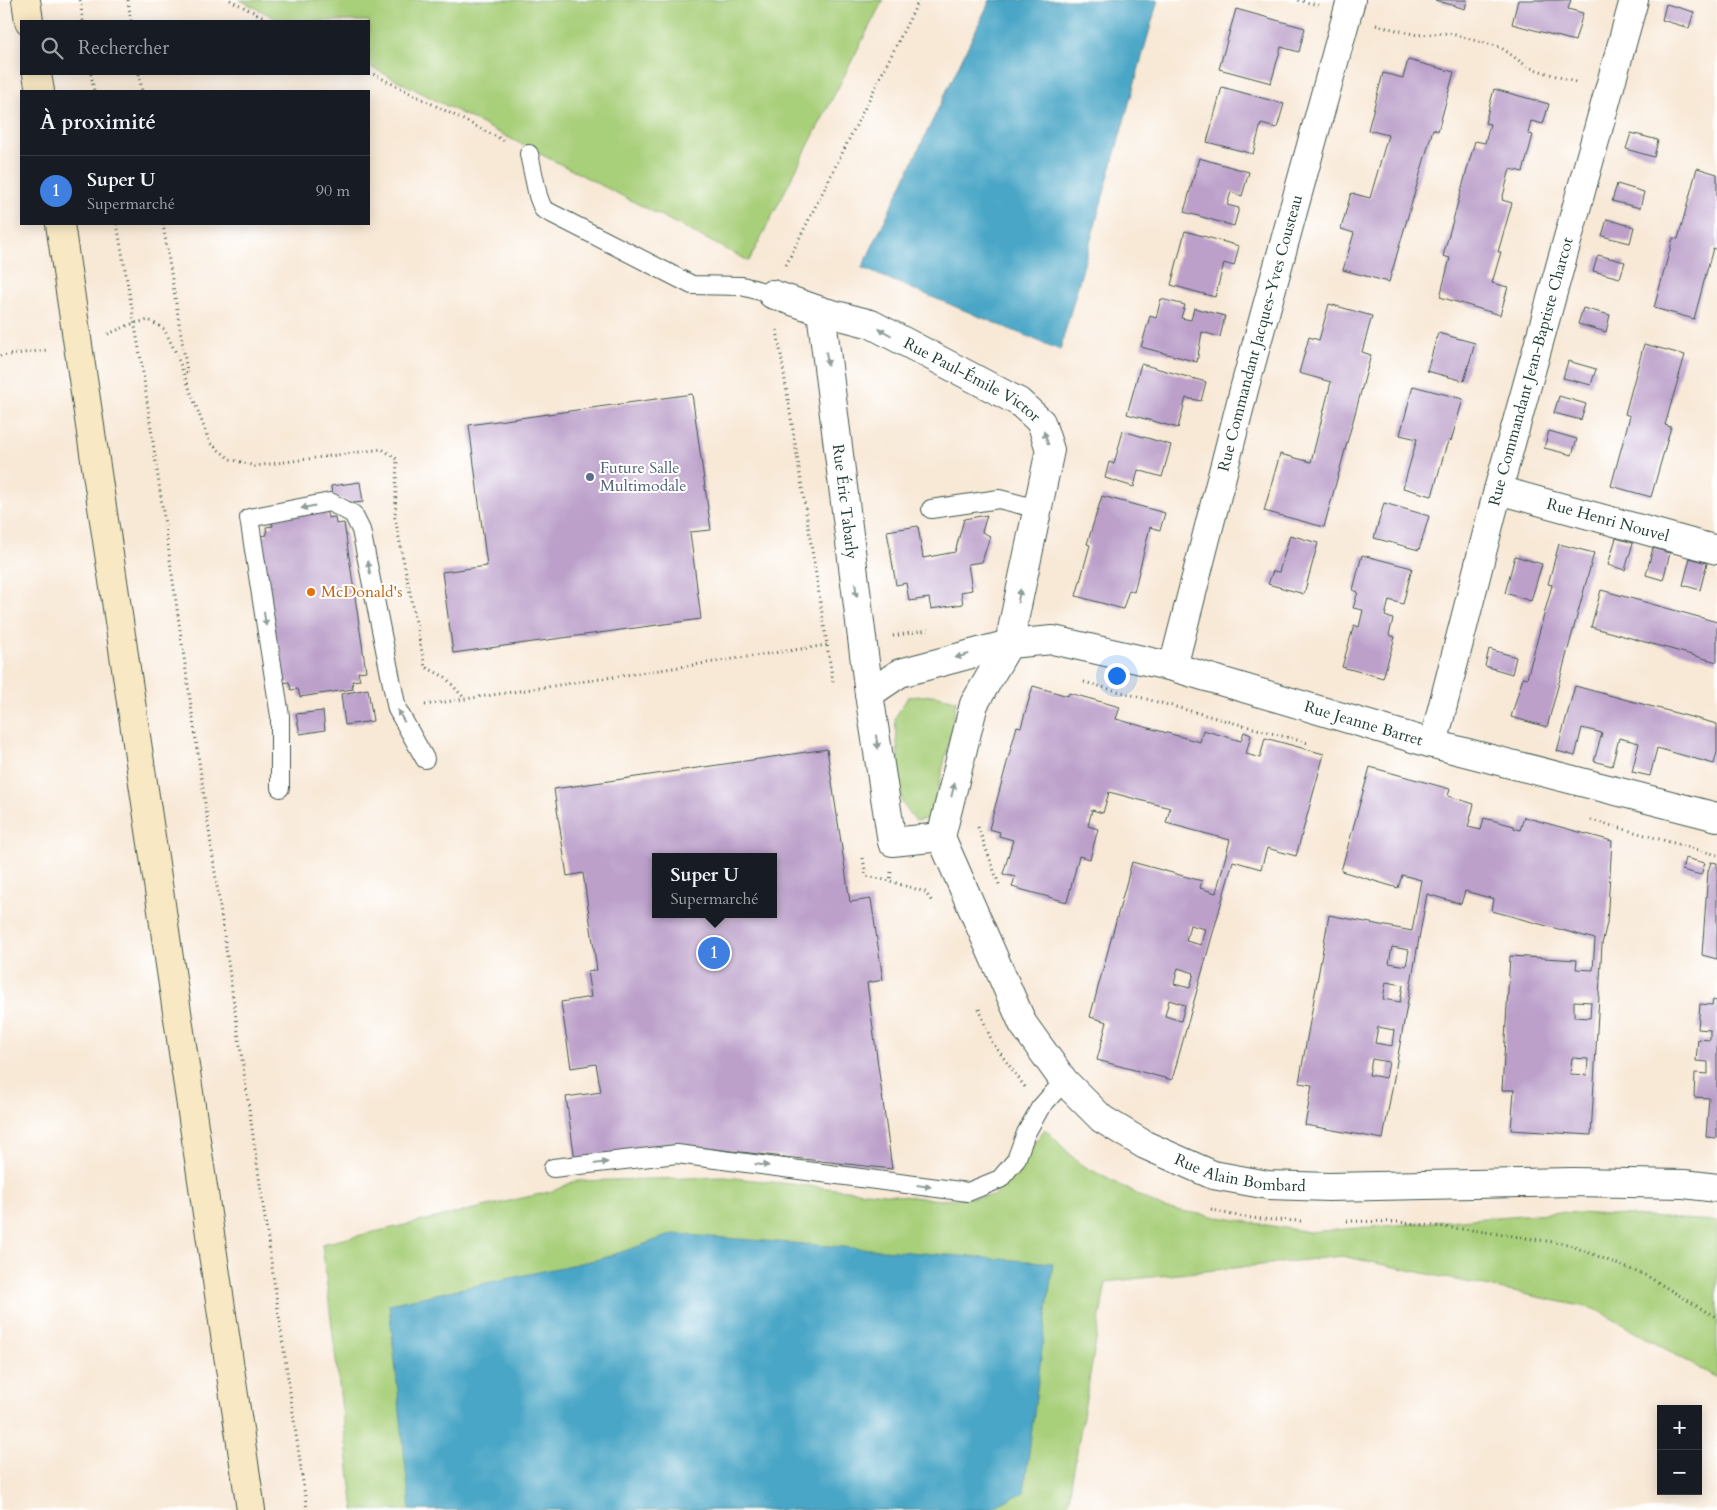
<!DOCTYPE html>
<html lang="fr">
<meta charset="utf-8">
<style>
body{margin:0;font-family:Cardo,serif;background:#20242c;color:#f1f3f6}
.controls{position:absolute;right:15px;bottom:15px;display:grid;overflow:hidden;border-radius:0px;box-shadow:0 2px 12px #0003}
.controls button{width:45px;height:45px;display:grid;place-items:center;padding:0;border:0;border-bottom:1px solid #363941;background:#171b24;color:#f1f3f6;font:25px sans-serif}
.you{position:absolute;left:1116px;top:675px;width:18px;height:18px;margin:-12px;border:4px solid #fff;border-radius:50%;background:#1a73e8;box-shadow:0 0 0 8px #1a73e833}
.badge{display:grid;place-items:center;width:32px;height:32px;border-radius:50%;background:#d1495b;color:#fff;font-size:16px;font-weight:700}
.pin{position:absolute;translate:-50% -50%;border:2px solid #fff;box-shadow:0 1px 5px #0006}
.popup{position:absolute;left:652px;top:853px;width:125px;height:65px;box-sizing:border-box;display:grid;place-content:center;border-radius:0px;background:#171b24;filter:drop-shadow(0 1px 4px #0005);font-size:16px;white-space:nowrap;color:#9ea1a6}
.popup b{font-size:19px;color:#f1f3f6}
.popup::after{content:'';position:absolute;left:50%;top:100%;margin-left:-10px;border:10px solid transparent;border-top-color:#171b24}
.list{margin:0;padding:0;list-style:none}
h2{display:flex;justify-content:space-between;align-items:center;height:65px;margin:0;padding:0 20px;font-size:21px}
h2 small{font-size:16px;font-weight:400;color:#9ea1a6}
.list li{display:grid;grid-template-columns:32px 1fr auto;gap:15px;align-items:center;box-sizing:border-box;height:70px;padding:0 20px;border-top:1px solid #363941}
.list b{display:block;font-size:19px;white-space:nowrap}
.list p{margin:0;font-size:16px;white-space:nowrap;color:#9ea1a6}
.list em{font-size:16px;font-style:normal;color:#9ea1a6}
.icon{flex:none;width:28px;height:28px;fill:none;stroke:currentColor;stroke-width:2;stroke-linecap:round;stroke-linejoin:round}
.map{position:relative;flex:none;width:1717px;height:1510px;overflow:hidden}
.search{position:absolute;background:#171b24;box-shadow:0 2px 12px #0003;left:20px;top:20px;width:350px;height:55px;display:flex;align-items:center;gap:12px;box-sizing:border-box;padding:0 18px;border-radius:0px;color:#9ea1a6;font-size:19px}
.panel{position:absolute;background:#171b24;box-shadow:0 2px 12px #0003;left:20px;top:90px;width:350px;height:135px;border-radius:0px}
.map>svg:first-child{display:block}
</style>
<div class="map">
<svg width="1717" height="1510" viewBox="0 0 1717 1510">
<rect width="100%" height="100%" fill="#fff"/>
<filter id="ink" filterUnits="userSpaceOnUse"><feTurbulence type="fractalNoise" baseFrequency=".02" numOctaves="2"/><feDisplacementMap in="SourceGraphic" scale="10" xChannelSelector="R" yChannelSelector="G"/><feConvolveMatrix kernelMatrix="1 2 1 2 8 2 1 2 1" color-interpolation-filters="sRGB"/></filter>
<filter id="wash" filterUnits="userSpaceOnUse"><feTurbulence type="fractalNoise" baseFrequency=".0096" numOctaves="4" result="noise"/><feDisplacementMap in="SourceGraphic" scale="20" xChannelSelector="R" yChannelSelector="G"/><feGaussianBlur stdDeviation="1.12" result="paint"/><feColorMatrix in="noise" values="0 0 0 0 0 0 0 0 0 0 0 0 0 0 0 0 0 1.4 0 .05"/><feComposite in="paint" operator="in"/></filter>
<g filter="url(#wash)">
<rect width="100%" height="100%" fill="#f8e8d6"/>
<!-- green -->
<g fill="#a8cf79" stroke="#648656">
<polygon points="240,0 883,0 749,261 369,66 369,21 281,21"/>
<polygon points="934,695 956,700 952,729 931,818 916,821 902,803 895,718 908,697"/>
<polygon points="1045,1129 1080,1164 1163,1208 1309,1232 1560,1212 1717,1221 1717,1378 1595,1309 1342,1256 1106,1282 1068,1503 1054,1510 354,1510 322,1244 553,1191 575,1181 725,1177 940,1200 994,1196"/>
</g>
<!-- water -->
<g fill="#48a6c6" stroke="#34727d">
<polygon points="990,0 1158,0 1060,350 862,268"/>
<polygon points="673,1234 1053,1263 1024,1492 987,1510 410,1510 389,1304 604,1258"/>
</g>
<g id="blocks">
<!-- building -->
<g fill="#bca0ca" fill-rule="evenodd">
<polygon points="1435,0 1467,0 1465,9"/>
<polygon points="1518,0 1571,0 1568,9 1583,13 1575,41 1512,24"/>
<polygon points="1666,4 1694,12 1689,28 1662,20"/>
<polygon points="1236,9 1305,28 1299,52 1281,47 1271,83 1219,69"/>
<polygon points="1408,60 1454,72 1438,131 1433,129 1389,282 1343,270 1354,233 1341,229 1351,193 1370,198 1379,167 1388,135 1368,130 1383,73 1403,78"/>
<polygon points="1222,87 1284,104 1277,128 1261,124 1253,154 1207,142"/>
<polygon points="1494,89 1549,104 1543,124 1531,121 1528,134 1533,135 1523,172 1510,169 1502,200 1512,203 1498,252 1501,252 1492,283 1508,287 1500,315 1440,297 1450,258 1443,256 1475,141 1485,143 1490,124 1485,123"/>
<polygon points="1631,133 1658,140 1654,157 1626,149"/>
<polygon points="1199,158 1249,172 1242,196 1231,192 1227,205 1239,208 1234,226 1184,212"/>
<polygon points="1697,168 1717,174 1717,250 1713,248 1694,319 1654,308 1673,238 1678,239"/>
<polygon points="1617,184 1644,192 1640,208 1612,201"/>
<polygon points="1607,219 1634,227 1630,243 1602,236"/>
<polygon points="1185,231 1239,246 1234,266 1224,263 1215,297 1171,285"/>
<polygon points="1598,255 1625,262 1620,278 1593,271"/>
<polygon points="1161,299 1185,305 1181,318 1191,320 1194,308 1225,316 1220,337 1202,332 1197,362 1141,347 1150,316 1156,318"/>
<polygon points="1329,304 1372,316 1362,352 1371,355 1324,527 1264,511 1280,454 1311,462 1331,382 1299,373 1309,337 1319,340"/>
<polygon points="1583,308 1610,315 1606,332 1578,324"/>
<polygon points="1438,333 1475,343 1464,381 1427,371"/>
<polygon points="1644,344 1685,355 1665,425 1671,427 1651,497 1611,486 1630,416 1625,414"/>
<polygon points="1568,361 1596,369 1591,385 1563,378"/>
<polygon points="1141,364 1206,382 1201,401 1186,398 1178,428 1127,414"/>
<polygon points="1413,386 1463,399 1451,441 1449,440 1446,447 1432,496 1403,488 1417,439 1400,435"/>
<polygon points="692,394 711,530 690,532 701,619 453,653 442,572 487,566 469,425"/>
<polygon points="1559,396 1586,404 1581,420 1554,413"/>
<polygon points="1123,431 1171,445 1162,477 1138,470 1134,487 1105,478 1109,462 1114,464"/>
<polygon points="1549,431 1577,439 1572,455 1544,448"/>
<polygon points="360,482 363,502 354,503 332,496 331,486"/>
<polygon points="1102,496 1165,513 1160,530 1150,527 1134,592 1129,590 1123,609 1076,596 1090,545 1087,544"/>
<polygon points="1384,503 1429,516 1419,550 1374,538"/>
<polygon points="326,510 328,518 335,517 336,524 344,523 366,671 358,672 360,680 352,681 353,689 300,697 298,689 291,690 289,682 281,683 259,536 267,535 266,527 273,526 271,518"/>
<polygon points="987,515 982,532 990,536 982,562 968,564 972,590 961,592 963,604 931,609 929,598 909,601 906,583 896,585 887,531 918,526 923,558 955,552 964,519"/>
<polygon points="1290,535 1318,543 1304,594 1268,584 1273,571 1279,572"/>
<polygon points="1616,538 1633,543 1625,570 1608,565"/>
<polygon points="1559,544 1594,553 1547,727 1511,717 1523,677 1527,678 1552,585 1548,584"/>
<polygon points="1653,548 1670,553 1663,580 1646,575"/>
<polygon points="1362,555 1412,568 1403,604 1389,600 1385,616 1393,619 1389,635 1395,637 1383,678 1342,667 1354,625 1359,627 1363,610 1353,608 1358,592 1353,590"/>
<polygon points="1515,556 1542,564 1531,601 1505,593"/>
<polygon points="1690,558 1707,563 1700,590 1683,585"/>
<polygon points="1601,590 1717,622 1717,662 1591,627"/>
<polygon points="1489,649 1516,657 1512,674 1485,666"/>
<path d="M1033 686 1068 696 1069 693 1120 707 1116 719 1200 742 1203 730 1241 741 1244 732 1251 735 1246 754 1260 758 1265 738 1324 754 1296 856 1267 848 1261 869 1233 861 1172 1080 1097 1060 1107 1022 1090 1017 1132 862 1202 881 1200 888 1216 893 1230 840 1166 823 1170 808 1109 792 1103 813 1092 810 1088 826 1098 829 1090 859 1079 856 1067 902 1012 887 1015 877 1003 874 1013 840 999 836 1000 832 989 829 1017 726 1021 727ZM1190 925 1205 929 1201 945 1186 941ZM1178 968 1194 973 1190 988 1174 984ZM1169 1000 1185 1005 1181 1021 1165 1016Z"/>
<polygon points="1575,686 1717,724 1717,752 1714,764 1657,748 1650,776 1632,772 1639,743 1619,738 1612,766 1594,761 1602,733 1582,728 1575,756 1557,751"/>
<polygon points="368,689 373,721 345,725 341,694"/>
<polygon points="323,711 325,730 300,734 296,714"/>
<path d="M827 749 850 902 871 899 883 980 867 983 892 1169 687 1146 575 1160 566 1097 601 1092 596 1064 571 1068 561 1002 591 997 587 971 597 970 583 873 567 876 554 789ZM655 857H773V914H655Z"/>
<path d="M1370 767 1450 789 1448 796 1474 804 1468 827 1481 830 1484 818 1514 826V828L1520 830 1524 817 1612 841 1607 923 1602 944 1591 1135 1511 1130 1514 1090H1502L1510 956 1577 960 1576 969 1593 970 1595 939 1492 911 1494 899 1465 891 1461 904 1427 894 1383 1139 1305 1125 1312 1085 1299 1083 1329 915 1412 931 1421 880 1402 875 1398 888 1341 871ZM1392 947 1409 950 1406 966 1389 963ZM1386 982 1403 985 1400 1002 1383 999ZM1574 1001 1591 1002 1590 1018 1574 1017ZM1378 1027 1394 1030 1392 1046 1375 1043ZM1572 1058 1588 1059 1587 1075 1570 1074ZM1372 1059 1389 1062 1386 1078 1369 1075Z"/>
<polygon points="1685,858 1705,863 1701,875 1682,870"/>
<polygon points="1711,862 1717,863 1717,959 1702,955 1708,871"/>
<polygon points="1713,1000 1717,1001 1717,1138 1706,1137 1709,1098 1694,1097 1695,1073 1708,1074 1708,1062 1696,1061 1698,1039 1710,1040 1710,1030 1698,1029 1700,1004 1712,1005"/>
</g>
</g>
</g>
<g filter="url(#ink)">
<use href="#blocks" fill-opacity="0" stroke="#40574c" stroke-width="1"/>
<g fill="none" stroke-linecap="round" stroke-linejoin="round">
<defs>
<g id="lane">
<polyline points="529,154 538,196 543,209 692,285 742,286 772,294"/>
<polyline points="931,509 999,499 1038,509"/>
<polyline points="280,788 280,716 249,518 330,502 353,514 361,530 397,709 425,759"/>
<polyline points="553,1168 677,1154 968,1192 1000,1179 1016,1160 1026,1133 1040,1108 1064,1081"/>
</g>
<g id="street">
<path id="s1" d="M772 294 821 311 871 324 1019 402 1041 422 1050 450 1009 644 974 704 941 837"/>
<path id="s2" d="M821 311 869 694 892 842 941 837"/>
<path id="s3" d="M1498 490 1717 550"/>
<path id="s4" d="M1173 667 1245 386 1351 0"/>
<path id="s5" d="M869 694 900 673 1009 644 1053 640 1173 667 1433 744 1717 817"/>
<path id="s6" d="M1433 744 1498 490 1634 0"/>
<path id="s7" d="M941 837 1023 1024 1064 1081 1102 1119 1145 1145 1213 1175 1268 1185 1329 1187 1573 1182 1684 1184 1717 1188"/>
</g>
<g id="secondary">
<polyline points="26,0 29,21"/>
<polyline points="37,74 40,91"/>
<polyline points="60,224 251,1510"/>
</g>
</defs>
<!-- lane casing -->
<use href="#lane" stroke="#40574c" stroke-width="20"/>
<!-- street casing -->
<use href="#street" stroke="#40574c" stroke-width="30"/>
<!-- secondary casing -->
<use href="#secondary" stroke="#40574c" stroke-width="30"/>
<!-- path -->
<g stroke="#40574c" stroke-width="3" stroke-dasharray="1 4" stroke-linecap="butt">
<polyline points="80,0 83,21"/>
<polyline points="128,0 131,21"/>
<polyline points="230,0 271,21"/>
<polyline points="1298,0 1318,5"/>
<polyline points="1376,25 1417,35 1448,33 1500,47 1528,67 1578,83"/>
<polyline points="369,72 507,142"/>
<polyline points="91,74 94,91"/>
<polyline points="139,74 142,91"/>
<polyline points="117,224 142,366 307,1510"/>
<polyline points="163,224 188,377"/>
<polyline points="786,265 919,0"/>
<polyline points="777,330 833,682"/>
<polyline points="108,334 134,323 149,320 164,329 176,353 210,443 230,459 255,466 382,449 397,459 395,518 425,667 445,677 465,699"/>
<polyline points="0,356 47,350"/>
<polyline points="893,636 928,630"/>
<polyline points="1084,682 1308,743"/>
<polyline points="425,705 827,645"/>
<polyline points="1591,820 1717,855"/>
<polyline points="978,827 1000,887"/>
<polyline points="863,858 866,876 890,881"/>
<polyline points="891,872 890,881 925,892 933,903"/>
<polyline points="979,1009 992,1042 1025,1087"/>
<path d="M1211 1209C1240 1219 1270 1220 1301 1221"/>
<polyline points="1347,1221 1398,1222 1471,1230 1567,1244 1647,1276 1717,1318"/>
</g>
<!-- lane -->
<use href="#lane" stroke="#fff" stroke-width="18"/>
<!-- street -->
<use href="#street" stroke="#fff" stroke-width="28"/>
<!-- secondary -->
<use href="#secondary" stroke="#f8e8c3" stroke-width="28"/>
</g>
<!-- one-way arrows -->
<defs><path id="oneway-solid" d="M-6-.8H1V-3.2L6.5 0L1 3.2V.8H-6Z" transform="scale(1.25)"/></defs>
<g fill="#8f9e9a">
<use href="#oneway-solid" transform="translate(885 332) rotate(-152)"/>
<use href="#oneway-solid" transform="translate(827 359) rotate(83)"/>
<use href="#oneway-solid" transform="translate(1046 438) rotate(-109)"/>
<use href="#oneway-solid" transform="translate(308 507) rotate(169)"/>
<use href="#oneway-solid" transform="translate(369 568) rotate(-101)"/>
<use href="#oneway-solid" transform="translate(856 590) rotate(83)"/>
<use href="#oneway-solid" transform="translate(1019 596) rotate(-78)"/>
<use href="#oneway-solid" transform="translate(265 619) rotate(81)"/>
<use href="#oneway-solid" transform="translate(962 656) rotate(165)"/>
<use href="#oneway-solid" transform="translate(401 716) rotate(-119)"/>
<use href="#oneway-solid" transform="translate(877 742) rotate(81)"/>
<use href="#oneway-solid" transform="translate(953 790) rotate(-76)"/>
<use href="#oneway-solid" transform="translate(601 1163) rotate(-7)"/>
<use href="#oneway-solid" transform="translate(762 1165) rotate(7)"/>
<use href="#oneway-solid" transform="translate(924 1186) rotate(7)"/>
</g>
</g>
<!-- markers -->
<circle fill="#5c6f8a" stroke="#fff" stroke-width="2" cx="590" cy="477" r="5"/>
<circle fill="#e8710a" stroke="#fff" stroke-width="2" cx="311" cy="592" r="5"/>
<g text-anchor="middle" dominant-baseline="central" stroke-width="4" stroke-linejoin="round" paint-order="stroke">
<!-- street labels -->
<g font-size="16" fill="#1f3d34" stroke="#fff">
<text stroke="none"><textPath href="#s4" startOffset="345">Rue Commandant Jacques-Yves Cousteau</textPath></text>
<text stroke="none"><textPath href="#s6" startOffset="385">Rue Commandant Jean-Baptiste Charcot</textPath></text>
<text stroke="none"><textPath href="#s1" startOffset="219">Rue Paul-Émile Victor</textPath></text>
<text stroke="none"><textPath href="#s2" startOffset="192">Rue Éric Tabarly</textPath></text>
<text stroke="none"><textPath href="#s3" startOffset="114">Rue Henri Nouvel</textPath></text>
<text stroke="none"><textPath href="#s5" startOffset="516">Rue Jeanne Barret</textPath></text>
<text stroke="none"><textPath href="#s7" startOffset="479">Rue Alain Bombard</textPath></text>
</g>
<!-- service labels -->
<g font-size="16" fill="#4e5e75" stroke="#fff" text-anchor="start">
<text x="600" y="468">Future Salle<tspan x="600" dy="18">Multimodale</tspan></text>
</g>
<!-- food labels -->
<g font-size="16" fill="#c56008" stroke="#fff" text-anchor="start">
<text x="321" y="592">McDonald's</text>
</g>
</g>
</svg>
<div class="controls">
<button>+</button>
<button>−</button>
</div>
<div class="you"></div>
<div class="pin badge" style="left:714px;top:953px;background:#3f7fe0">1</div>
<div class="popup"><b>Super U</b>Supermarché</div>
<div class="search"><svg class="icon" aria-label="search" viewBox="0 0 24 24"><circle cx="10" cy="10" r="6"/><path d="M15 15l6 6"/></svg>Rechercher</div>
<section class="panel">
<h2>À proximité<small></small></h2>
<ul class="list">
<li><span class="badge" style="background:#3f7fe0">1</span><div><b>Super U</b><p>Supermarché</p></div><em>90 m</em></li>
</ul>
</section>
</div>
